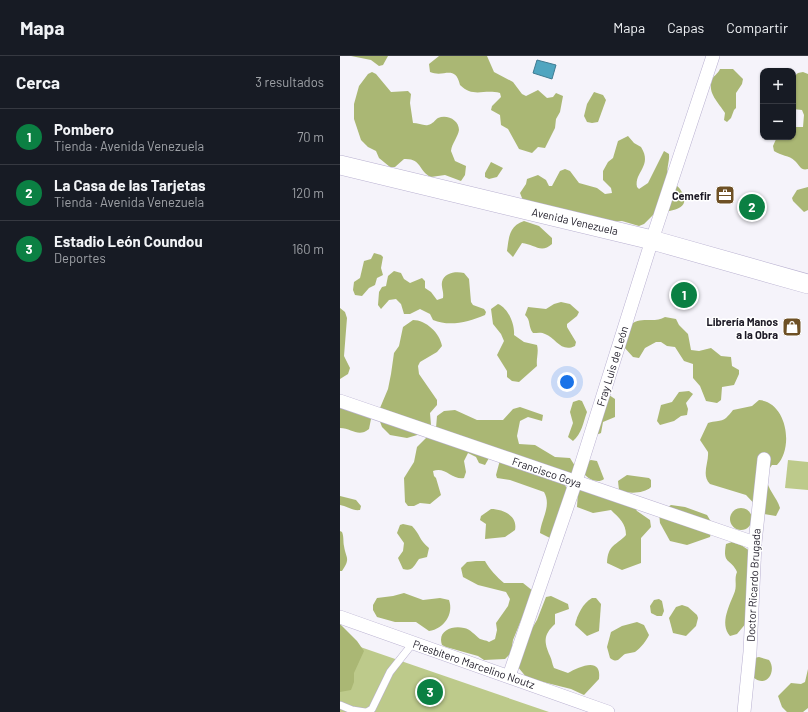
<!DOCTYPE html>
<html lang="es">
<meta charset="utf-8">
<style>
body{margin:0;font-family:Barlow,sans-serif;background:#242831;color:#f1f3f6}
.controls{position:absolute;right:12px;top:12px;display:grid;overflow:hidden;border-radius:8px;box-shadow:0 1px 3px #0004}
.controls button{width:36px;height:36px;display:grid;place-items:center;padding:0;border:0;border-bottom:1px solid #363941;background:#171b24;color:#f1f3f6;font:20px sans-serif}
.you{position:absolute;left:227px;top:326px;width:14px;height:14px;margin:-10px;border:3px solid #fff;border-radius:50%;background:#1a73e8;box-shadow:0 0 0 6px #1a73e833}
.badge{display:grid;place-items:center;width:26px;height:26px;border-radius:50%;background:#0b8043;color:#fff;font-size:13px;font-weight:700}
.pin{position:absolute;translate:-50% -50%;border:2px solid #fff;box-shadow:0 1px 4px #0006}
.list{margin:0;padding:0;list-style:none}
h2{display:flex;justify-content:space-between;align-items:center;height:52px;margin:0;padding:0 16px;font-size:17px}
h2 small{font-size:13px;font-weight:400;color:#9ea1a6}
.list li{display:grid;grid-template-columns:26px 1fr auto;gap:12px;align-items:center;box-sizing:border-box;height:56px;padding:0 16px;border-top:1px solid #363941}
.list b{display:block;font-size:15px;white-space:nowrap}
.list p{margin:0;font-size:13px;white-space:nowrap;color:#9ea1a6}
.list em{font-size:13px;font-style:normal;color:#9ea1a6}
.map{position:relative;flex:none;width:468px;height:656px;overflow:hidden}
header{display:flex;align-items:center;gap:24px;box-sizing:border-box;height:56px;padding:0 20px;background:#171b24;border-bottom:1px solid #363941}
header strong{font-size:19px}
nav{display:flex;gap:22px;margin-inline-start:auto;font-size:14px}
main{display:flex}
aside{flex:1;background:#171b24}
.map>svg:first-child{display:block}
</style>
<header>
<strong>Mapa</strong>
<nav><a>Mapa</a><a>Capas</a><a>Compartir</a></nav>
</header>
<main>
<aside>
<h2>Cerca<small>3 resultados</small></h2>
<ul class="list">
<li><span class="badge">1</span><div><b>Pombero</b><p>Tienda · Avenida Venezuela</p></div><em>70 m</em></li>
<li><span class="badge">2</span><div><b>La Casa de las Tarjetas</b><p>Tienda · Avenida Venezuela</p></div><em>120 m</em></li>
<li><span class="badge">3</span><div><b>Estadio León Coundou</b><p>Deportes</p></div><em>160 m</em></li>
</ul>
</aside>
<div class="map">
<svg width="468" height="656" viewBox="0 0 468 656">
<rect width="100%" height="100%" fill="#f5f3fa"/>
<!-- green -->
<g fill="#bdca8b">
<polygon points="448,404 468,406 468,434 445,432"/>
<polygon points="0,584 209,656 0,656"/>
</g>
<!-- forest -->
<g fill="#aab774">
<polygon points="11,0 48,0 43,9 39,10 31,4"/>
<path d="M99 0H147L154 16 173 26 182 38 186 40 198 34 207 42 213 41 216 37 223 40 220 56 216 63 215 72 205 92 198 91 192 97 179 93 168 73 161 69 160 59 151 54 152 50 161 41 160 37C143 33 133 42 120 29 115 8 104 22 90 16L89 8Z"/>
<path d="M380 13H393L403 23 402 28 396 37V52L394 54 391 62 387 66 384 64 385 57C379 47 367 37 372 24 373 20 378 18 380 13Z"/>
<path d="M32 16 36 18 51 36 68 35 71 38 70 47 73 67C78 67 84 70 88 69 93 68 95 64 98 62 107 58 119 64 119 74 118 81 112 87 111 95L115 105 126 110 125 119 121 125 105 119 91 121C78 115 82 102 64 103L55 111H50L39 102 36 95 28 91 21 84 14 63V48L19 30 28 18Z"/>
<path d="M463 16 468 18V113C461 115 460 110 455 105 449 99 441 100 434 95L433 90 437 81H453V71H463L464 59 462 54 453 53V21L458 17Z"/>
<polygon points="254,36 263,39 266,44 258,66 252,67 247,66 244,60 247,48"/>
<path d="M288 80 294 87 301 91C313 110 294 116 297 131L299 133 308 127 324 95 329 98C330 106 325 114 329 122 332 127 337 129 340 133 355 155 328 155 315 157L304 168 299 170 282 165 270 166 184 147 180 137 186 128 187 123 198 119 206 124 209 130H212L220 115 225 113 230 115 239 127 257 132 265 138 272 137 271 132 263 124V115L268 106 273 102 278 85Z"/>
<polygon points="151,106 163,112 157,121 149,123 145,121 145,117"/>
<polygon points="468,131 468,154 464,156 453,145 452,142 457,134"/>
<path d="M184 165 199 170 212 182V188C201 198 194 188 182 187L173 201 167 195C169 181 169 170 184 165Z"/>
<polygon points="34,197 41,199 43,201 41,212 43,219 37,222 35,229 29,232 22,240 15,239 13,234 14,226 20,222 24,205 31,203"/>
<path d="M54 215 61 217 64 223 70 227 82 222 85 225V232L91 236 97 244 103 242C104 236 101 231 102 226 104 216 117 215 124 217L129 223 131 246 133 249 144 253 146 256 145 259C128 266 110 271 93 264L90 258 80 253 70 258H64L61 248 56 243 49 244 41 253 38 249 39 236 42 231 46 230 48 220Z"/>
<path d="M221 246 230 248 239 256 237 260 227 268V271L236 286 235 290C221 297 216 282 205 278 202 276 197 277 193 277 188 271 191 264 185 259L188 251 206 253 214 248Z"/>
<path d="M158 248C168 252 175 268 174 279L184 286 197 289C199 296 196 303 197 310L179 326 172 325 167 321V315L157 299 164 285 161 278 153 268 151 253Z"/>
<polygon points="0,252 5,256 7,262 4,300 10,312 8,318 0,323"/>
<path d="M325 261 336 263 339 269 348 278 351 294 359 295 371 292 381 300 391 301 392 310 399 314V318L394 329 382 331 381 344 377 347 366 345 360 330 353 322V308L344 305 335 291 327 290 321 286H316L305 292 299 302 293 301 284 291C285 285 286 275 290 270 298 259 315 268 325 261Z"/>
<path d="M73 264C86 264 100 277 102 290L97 296 80 306 78 310 79 318 97 344V349L90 357 91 369 84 377 67 382 50 379 42 371 39 363 40 352 48 333 51 318 54 297 59 290 63 271Z"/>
<polygon points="349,335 353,338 346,347 348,353 347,359 341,360 334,365 320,369 317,365 321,349 332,346 339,336"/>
<polygon points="269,339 275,343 275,361 263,366 261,377 254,380"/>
<path d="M239 344 242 345 247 356C243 367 242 377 233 385L228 381 233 367 230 356 233 346Z"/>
<path d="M419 344C447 346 454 392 437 409H432C418 427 436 437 440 452L436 460 424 458 406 439 370 428C361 419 369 407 368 396L360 384 368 367C383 363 382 368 393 354L412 350Z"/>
<path d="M180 351 203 359 202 365 188 361 180 365 177 380 179 388 195 389 215 401 230 402 235 410 231 418 221 423 228 434 210 482 200 477C201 463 212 450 204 436L170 424 157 422 156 419 160 404 149 402 145 409 139 407 136 401 128 397 124 405 126 416 124 422C112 424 105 410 93 415L94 420 96 422 101 439 90 448 80 447 74 450H68L65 446 64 422 74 406 77 391 96 372 97 360 104 355 115 354 137 364H163L173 353Z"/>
<path d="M0 352 28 359 31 363 29 373C18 382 12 372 0 372Z"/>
<path d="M251 404 257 405 264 423C258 428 248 423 243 417L248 405Z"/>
<path d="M287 419 309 422 311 424V431C304 438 287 438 279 434L278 425Z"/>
<path d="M241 433 293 449 297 455 310 464 311 471 301 482V507L282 514 267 507C268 488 276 490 286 479 286 467 279 462 271 454L253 457 237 451 238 435Z"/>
<path d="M0 440 16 444 21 450 20 454C12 455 7 450 0 449Z"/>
<polygon points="331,449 345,451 367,459 373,469 370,481 347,489 330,485 320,467 319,457"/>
<circle cx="401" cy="463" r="11"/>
<path d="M151 453C163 453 178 460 175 474L165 481 145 483 146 468 140 464 141 460Z"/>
<path d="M63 468 72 470C80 478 79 484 89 492L87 501 79 503C74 510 72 516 63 513L58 502 63 495 64 487 57 477 60 469Z"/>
<path d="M0 475 2 476C4 481 3 485 4 490 6 503 11 502 2 515H0Z"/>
<path d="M392 486 401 489 410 495 419 542 407 566 397 578 390 580C379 567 390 549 395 535 397 528 394 523 397 516 391 502 382 509 386 488Z"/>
<path d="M136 505H145C150 514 156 520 164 527H183L193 535 173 584 171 597 165 603 144 604 138 600 106 591 102 589C97 575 112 569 124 572 130 573 135 579 140 583 142 584 146 584 149 586L155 583 157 574 156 567 168 550 170 543 166 536 138 529 123 521 121 512 127 506Z"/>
<path d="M64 537 83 544 100 542 109 544C114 558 104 573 89 575L76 566H55L37 561 33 554V549L37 542 53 540Z"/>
<path d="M211 540 228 548 229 553 215 558V568C203 579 204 586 210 600 212 604 212 608 214 612L228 617C239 611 262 600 259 623L244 639 231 633 187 622 173 605 197 564 206 541Z"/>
<path d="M252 542H256L261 548 259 575 247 580 235 569C237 559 243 547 252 542Z"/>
<polygon points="319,543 322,545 324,555 322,560 317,560 311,557 310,550 314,544"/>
<polygon points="342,549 348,551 357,559 358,562 356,570 346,580 333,577 329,562 336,551"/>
<path d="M297 566 304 569 309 579C307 584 300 593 295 596 292 597 288 597 285 598 279 602 278 608 270 602L267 591 271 576 282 570Z"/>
<polygon points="0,568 17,585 24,595 14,617 14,626 11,634 0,636"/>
<path d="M419 601 429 604C437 615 427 632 414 622V602Z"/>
<polygon points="468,613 468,652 463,656 447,656 442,651 438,640 451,627 461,628 465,626"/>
</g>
<!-- water -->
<polygon fill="#50a5c0" stroke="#407b92" points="197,4 216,9 212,23 193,17"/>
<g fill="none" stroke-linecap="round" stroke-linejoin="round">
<defs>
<g id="lane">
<polyline points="0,649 12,654 25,656"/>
<polyline points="27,656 32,653 50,616 73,587"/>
</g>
<g id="street">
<polyline points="0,345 415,487"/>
<polyline points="0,561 268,656"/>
<polyline points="169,620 236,425 312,184 373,0"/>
<polyline points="404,656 410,596 415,487 424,403"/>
</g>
<polyline id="secondary" points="0,109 312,184 468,228"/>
</defs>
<!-- lane casing -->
<use href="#lane" stroke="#b8b0d0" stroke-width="8"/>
<!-- street casing -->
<use href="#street" stroke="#b8b0d0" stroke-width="14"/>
<!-- secondary casing -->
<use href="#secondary" stroke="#b8b0d0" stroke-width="20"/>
<!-- lane -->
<use href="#lane" stroke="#fff" stroke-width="7"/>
<!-- street -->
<use href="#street" stroke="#fff" stroke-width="13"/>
<!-- secondary -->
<use href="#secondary" stroke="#fff" stroke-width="19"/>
</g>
<!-- icons -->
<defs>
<symbol id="office-square" viewBox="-11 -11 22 22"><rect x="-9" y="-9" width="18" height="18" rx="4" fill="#6e5025" stroke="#fff"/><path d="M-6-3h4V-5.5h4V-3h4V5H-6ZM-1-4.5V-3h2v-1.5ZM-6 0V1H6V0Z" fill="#fff"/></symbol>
<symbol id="shop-square" viewBox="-11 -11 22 22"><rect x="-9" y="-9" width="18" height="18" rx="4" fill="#6e5025" stroke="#fff"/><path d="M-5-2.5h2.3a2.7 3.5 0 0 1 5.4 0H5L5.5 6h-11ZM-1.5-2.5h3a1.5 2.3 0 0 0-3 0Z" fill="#fff"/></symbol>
</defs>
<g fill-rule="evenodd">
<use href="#office-square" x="374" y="128" width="22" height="22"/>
<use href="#shop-square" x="441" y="260" width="22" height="22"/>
</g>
<g text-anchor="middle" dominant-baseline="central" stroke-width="3" stroke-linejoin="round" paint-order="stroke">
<!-- poi labels -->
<g font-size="11" font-weight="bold" fill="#1c1925" stroke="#fff" text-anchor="end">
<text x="371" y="139">Cemefir</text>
<text x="438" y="265">Librería Manos<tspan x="438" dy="13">a la Obra</tspan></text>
</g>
<!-- street labels -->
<g font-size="11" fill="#1c1925" stroke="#fff">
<text transform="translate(235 165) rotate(13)">Avenida Venezuela</text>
<text transform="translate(272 310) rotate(-73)">Fray Luis de León</text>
<text transform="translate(207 416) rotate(19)">Francisco Goya</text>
<text transform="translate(413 529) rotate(-87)">Doctor Ricardo Brugada</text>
<text transform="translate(134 608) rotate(19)">Presbítero Marcelino Noutz</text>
</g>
</g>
</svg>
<div class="controls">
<button>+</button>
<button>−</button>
</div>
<div class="you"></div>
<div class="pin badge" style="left:344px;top:239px">1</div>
<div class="pin badge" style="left:412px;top:151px">2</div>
<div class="pin badge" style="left:90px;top:636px">3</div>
</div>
</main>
